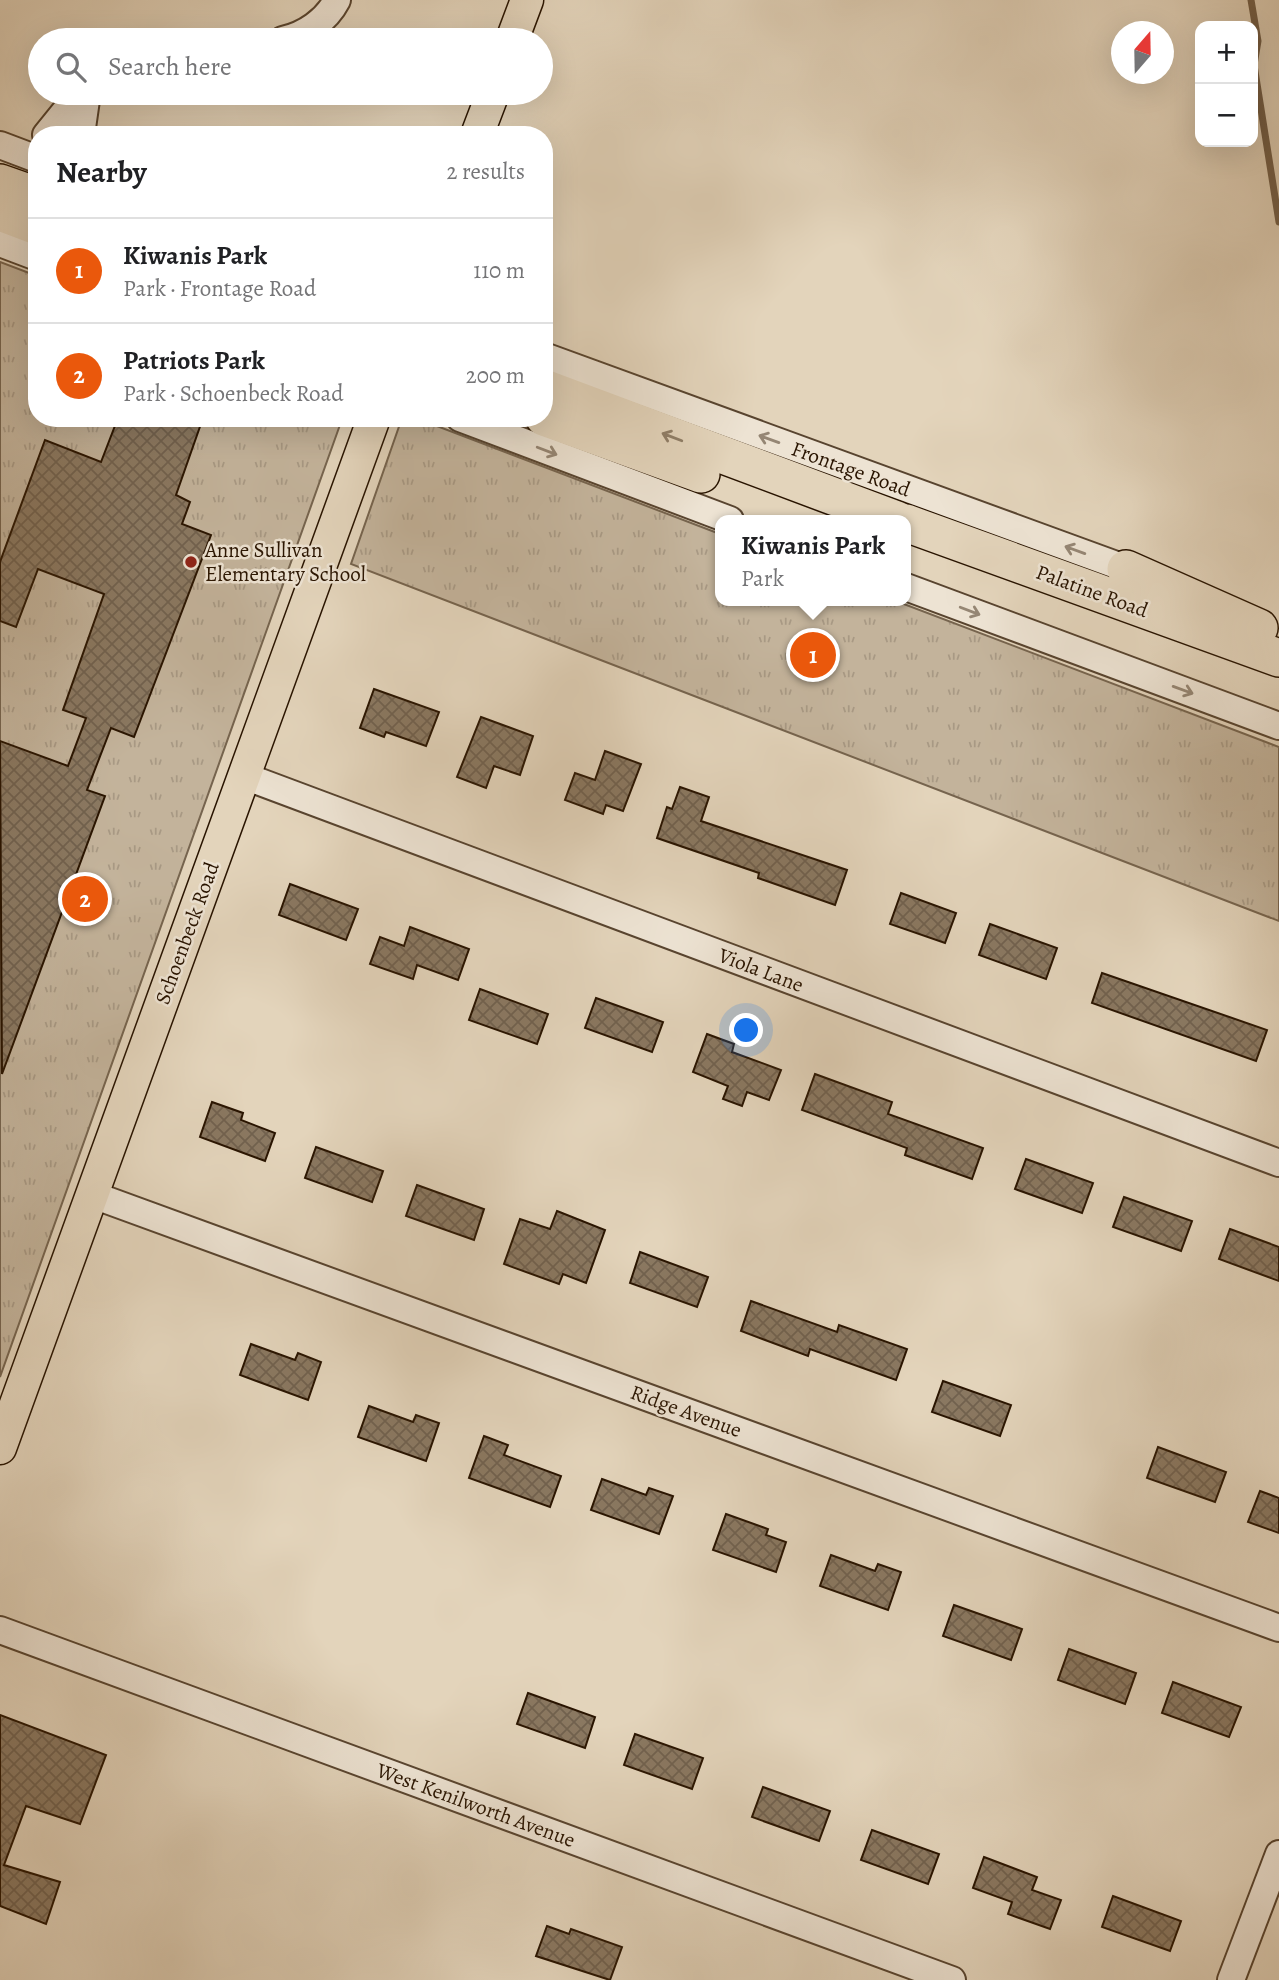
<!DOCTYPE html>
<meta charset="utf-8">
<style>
body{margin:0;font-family:Alegreya,serif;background:#f6f6f6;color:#202124}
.controls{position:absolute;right:21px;top:21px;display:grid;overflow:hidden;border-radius:14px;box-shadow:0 7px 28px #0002}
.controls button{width:63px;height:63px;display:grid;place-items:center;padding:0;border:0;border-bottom:2px solid #e0e0e0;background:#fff;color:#202124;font:35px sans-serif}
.compass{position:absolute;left:1111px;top:21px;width:63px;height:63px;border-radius:50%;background:#fff;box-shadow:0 7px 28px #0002;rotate:20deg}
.you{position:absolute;left:747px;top:1031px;width:24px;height:24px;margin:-18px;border:5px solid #fff;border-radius:50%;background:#1a73e8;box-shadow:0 0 0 10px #1a73e833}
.badge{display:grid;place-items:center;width:46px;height:46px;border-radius:50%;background:#ea580c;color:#fff;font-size:23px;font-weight:700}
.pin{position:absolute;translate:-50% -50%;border:4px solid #fff;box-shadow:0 2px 7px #0006}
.popup{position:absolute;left:715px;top:515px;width:196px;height:91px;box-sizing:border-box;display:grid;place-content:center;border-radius:14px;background:#fff;filter:drop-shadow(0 2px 5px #0005);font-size:23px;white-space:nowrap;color:#757577}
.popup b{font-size:26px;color:#202124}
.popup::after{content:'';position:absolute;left:50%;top:100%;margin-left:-14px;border:14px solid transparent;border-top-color:#fff}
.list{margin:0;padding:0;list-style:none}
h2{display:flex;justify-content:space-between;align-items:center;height:91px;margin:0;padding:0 28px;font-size:30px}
h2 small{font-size:23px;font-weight:400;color:#757577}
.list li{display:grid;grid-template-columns:46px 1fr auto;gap:21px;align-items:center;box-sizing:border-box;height:105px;padding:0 28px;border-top:2px solid #e0e0e0}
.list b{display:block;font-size:26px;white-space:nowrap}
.list p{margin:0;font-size:23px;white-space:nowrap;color:#757577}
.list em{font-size:23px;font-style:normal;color:#757577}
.icon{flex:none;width:38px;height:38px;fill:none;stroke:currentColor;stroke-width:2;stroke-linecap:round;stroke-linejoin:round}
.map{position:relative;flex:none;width:1279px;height:1980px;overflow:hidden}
.search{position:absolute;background:#fff;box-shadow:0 7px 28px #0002;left:28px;top:28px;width:525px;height:77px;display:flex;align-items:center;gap:18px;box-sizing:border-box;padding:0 24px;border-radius:38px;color:#757577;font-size:26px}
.panel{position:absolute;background:#fff;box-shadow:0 7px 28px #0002;left:28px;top:126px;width:525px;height:301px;border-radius:28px}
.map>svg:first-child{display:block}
</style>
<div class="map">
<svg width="1279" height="1980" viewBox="0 0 1279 1980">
<defs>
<pattern id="park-tufts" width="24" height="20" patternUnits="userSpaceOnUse" patternTransform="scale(1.75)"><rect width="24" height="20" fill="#c3b39b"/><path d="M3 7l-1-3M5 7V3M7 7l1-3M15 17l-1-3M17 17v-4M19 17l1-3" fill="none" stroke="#a89984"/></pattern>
<pattern id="building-cross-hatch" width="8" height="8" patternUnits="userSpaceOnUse" patternTransform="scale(1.75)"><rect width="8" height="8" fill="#8a7861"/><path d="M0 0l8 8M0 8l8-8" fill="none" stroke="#71614e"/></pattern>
</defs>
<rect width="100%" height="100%" fill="#e3d4bb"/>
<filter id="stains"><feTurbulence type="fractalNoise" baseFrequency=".00286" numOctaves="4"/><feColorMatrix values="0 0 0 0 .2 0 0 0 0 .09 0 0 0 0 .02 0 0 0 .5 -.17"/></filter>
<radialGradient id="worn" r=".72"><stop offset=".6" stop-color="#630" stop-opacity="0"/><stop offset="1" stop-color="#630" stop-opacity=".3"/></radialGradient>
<!-- park -->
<g fill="url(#park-tufts)" stroke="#76644e" stroke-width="2">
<polygon points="0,262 37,276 37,418 340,418 341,422 0,1377"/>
<polygon points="402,418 416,418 720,534 720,601 896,601 1279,747 1279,921 351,564"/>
</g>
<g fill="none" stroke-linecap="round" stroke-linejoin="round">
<!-- stream -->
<polyline stroke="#73604a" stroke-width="7" points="1251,0 1258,41 1254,65 1279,222"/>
</g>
<!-- building -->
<g fill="url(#building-cross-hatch)" stroke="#291400" stroke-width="2">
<polygon points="118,418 203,418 176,495 190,502 182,524 211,535 134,737 111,728 87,790 105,796 2,1074 0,741 68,766 86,718 63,710 104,594 38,569 16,627 0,621 0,562 45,440 101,462"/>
<polygon points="374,689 439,712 426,746 386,732 384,737 360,728"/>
<polygon points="481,717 533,736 520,775 494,766 486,788 457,777"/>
<polygon points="605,751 641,764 623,811 606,805 603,814 565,800 575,773 595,780"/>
<polygon points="680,787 709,797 701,821 847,870 835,905 758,878 759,873 657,838 667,807 672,809"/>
<polygon points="290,884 358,909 346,940 279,915"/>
<polygon points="901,893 956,913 945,943 890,924"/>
<polygon points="990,924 1057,948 1046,979 979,955"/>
<polygon points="410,927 469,949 458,980 417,965 413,979 370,964 380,937 404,946"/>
<polygon points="1102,973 1267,1030 1256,1061 1092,1003"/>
<polygon points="480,989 548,1014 537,1044 469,1020"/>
<polygon points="596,998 663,1022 652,1052 585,1028"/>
<polygon points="707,1034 734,1044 732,1052 781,1070 769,1100 747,1092 742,1106 723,1099 728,1086 693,1072"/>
<polygon points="815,1074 892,1102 888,1114 983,1148 972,1179 905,1155 907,1148 802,1110"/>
<polygon points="212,1102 243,1113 241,1120 275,1133 265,1161 200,1137"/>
<polygon points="316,1147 383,1171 372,1202 305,1178"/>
<polygon points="1026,1159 1093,1183 1082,1213 1015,1189"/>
<polygon points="417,1185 484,1209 474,1240 406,1216"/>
<polygon points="1124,1197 1192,1221 1181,1251 1113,1227"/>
<polygon points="557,1211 605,1230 586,1283 563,1274 559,1284 504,1264 520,1219 550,1229"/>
<polygon points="1230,1229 1279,1247 1279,1281 1219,1259"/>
<polygon points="640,1252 708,1277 697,1307 630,1283"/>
<polygon points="751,1301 837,1332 839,1325 907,1349 896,1380 810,1349 808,1356 741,1331"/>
<polygon points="251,1344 295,1360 298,1353 321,1362 308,1400 240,1375"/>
<polygon points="943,1381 1011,1405 1000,1436 932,1412"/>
<polygon points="369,1406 413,1422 416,1415 439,1423 426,1461 358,1437"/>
<polygon points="484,1436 508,1445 504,1455 561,1476 550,1507 469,1478"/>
<polygon points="1158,1447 1226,1472 1215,1502 1147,1478"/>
<polygon points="602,1479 646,1495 649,1488 673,1496 659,1534 591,1510"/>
<polygon points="1260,1491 1279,1498 1279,1533 1248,1522"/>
<polygon points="726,1514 768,1529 766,1535 786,1542 776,1572 713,1550"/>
<polygon points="831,1555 875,1571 878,1564 901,1572 888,1610 820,1586"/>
<polygon points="954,1605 1022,1629 1011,1660 943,1636"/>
<polygon points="1069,1649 1136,1673 1125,1704 1058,1680"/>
<polygon points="1173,1682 1241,1707 1229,1737 1162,1713"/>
<polygon points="528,1693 595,1717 585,1748 517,1724"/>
<polygon points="0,1715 106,1755 80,1824 26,1806 4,1865 60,1882 46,1924 0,1906"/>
<polygon points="635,1734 703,1758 692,1789 624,1765"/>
<polygon points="763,1787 830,1811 819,1841 752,1817"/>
<polygon points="872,1830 939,1854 928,1884 861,1860"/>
<polygon points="984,1857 1037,1877 1032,1890 1061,1900 1050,1929 1008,1914 1012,1902 973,1888"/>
<polygon points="1113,1896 1181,1921 1170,1951 1102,1927"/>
<polygon points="547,1926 569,1934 571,1929 622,1947 610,1980 536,1956"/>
</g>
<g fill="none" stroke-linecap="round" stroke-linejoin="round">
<defs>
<g id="minor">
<path d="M283 40C305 35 326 21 337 0"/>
<polyline points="46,135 80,93"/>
<polyline points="81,135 87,93"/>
<polyline points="0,145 37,159"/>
<polyline points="0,243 37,257"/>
<polyline points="544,356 1141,574"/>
<polyline points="460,418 730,520"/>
<polyline points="906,587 1279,726"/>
<polyline points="244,776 1279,1163"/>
<polyline points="93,1195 1279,1628"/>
<polyline points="0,1630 952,1980"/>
<polyline points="1231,1980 1279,1854"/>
</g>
<g id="major">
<polyline points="512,40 527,0"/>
<polyline points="477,135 493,93"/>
<polyline points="0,1448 374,418"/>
</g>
<g id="highway">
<polyline points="0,183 37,196"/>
<polyline points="0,212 37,226"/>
<polyline points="544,388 897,520"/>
<polyline points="544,417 701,474"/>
<polyline points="906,523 1279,658"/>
<polyline points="1126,569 1259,628"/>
</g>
</defs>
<!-- minor casing -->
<use href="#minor" stroke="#58442f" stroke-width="30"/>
<!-- major casing -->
<use href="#major" stroke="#291400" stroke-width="35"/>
<!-- highway casing -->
<use href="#highway" stroke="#291400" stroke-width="40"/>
<!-- minor -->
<use href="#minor" stroke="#ede3d3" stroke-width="26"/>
<!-- major -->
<use href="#major" stroke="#e3d4bb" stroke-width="32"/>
<!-- highway -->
<use href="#highway" stroke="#e3d4bb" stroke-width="37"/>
</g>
<!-- one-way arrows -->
<defs><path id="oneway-shaft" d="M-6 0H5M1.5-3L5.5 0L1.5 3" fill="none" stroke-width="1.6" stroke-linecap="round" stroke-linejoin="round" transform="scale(1.75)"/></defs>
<use stroke="#8f7e67" href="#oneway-shaft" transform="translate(672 437) rotate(-159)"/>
<g stroke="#958674">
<use href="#oneway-shaft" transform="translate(769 439) rotate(-160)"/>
<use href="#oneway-shaft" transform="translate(547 451) rotate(21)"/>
<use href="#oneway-shaft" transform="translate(1075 550) rotate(-160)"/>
<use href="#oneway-shaft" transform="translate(970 611) rotate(21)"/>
<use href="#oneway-shaft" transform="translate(1183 690) rotate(20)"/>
</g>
<!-- markers -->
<circle fill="#8f2418" stroke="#ede3d3" stroke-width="2.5" cx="191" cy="562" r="7"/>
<g text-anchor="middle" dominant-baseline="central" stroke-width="5" stroke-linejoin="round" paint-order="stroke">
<!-- street labels -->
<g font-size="21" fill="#291400" stroke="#ede3d3">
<text transform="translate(851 469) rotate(20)">Frontage Road</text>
<text transform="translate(1092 591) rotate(20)">Palatine Road</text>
<text transform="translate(187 933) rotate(-70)">Schoenbeck Road</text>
<text transform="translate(761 970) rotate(21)">Viola Lane</text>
<text transform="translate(686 1411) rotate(20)">Ridge Avenue</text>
<text transform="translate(476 1805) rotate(20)">West Kenilworth Avenue</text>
</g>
<!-- poi labels -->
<g font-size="21" fill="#291400" stroke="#ede3d3" text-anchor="start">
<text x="205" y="550">Anne Sullivan<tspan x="205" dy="24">Elementary School</tspan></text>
</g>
</g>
<rect width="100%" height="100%" filter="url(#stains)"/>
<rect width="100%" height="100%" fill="url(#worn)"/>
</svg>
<div class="controls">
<button>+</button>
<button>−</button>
</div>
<svg class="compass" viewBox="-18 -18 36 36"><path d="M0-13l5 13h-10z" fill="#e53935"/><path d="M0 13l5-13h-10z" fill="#757577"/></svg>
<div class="you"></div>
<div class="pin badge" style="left:813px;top:655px">1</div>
<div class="popup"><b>Kiwanis Park</b>Park</div>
<div class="pin badge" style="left:85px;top:899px">2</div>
<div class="search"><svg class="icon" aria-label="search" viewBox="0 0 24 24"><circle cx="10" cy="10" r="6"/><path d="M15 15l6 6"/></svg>Search here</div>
<section class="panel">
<h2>Nearby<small>2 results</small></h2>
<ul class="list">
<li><span class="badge">1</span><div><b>Kiwanis Park</b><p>Park · Frontage Road</p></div><em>110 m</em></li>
<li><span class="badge">2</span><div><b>Patriots Park</b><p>Park · Schoenbeck Road</p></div><em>200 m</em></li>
</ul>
</section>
</div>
